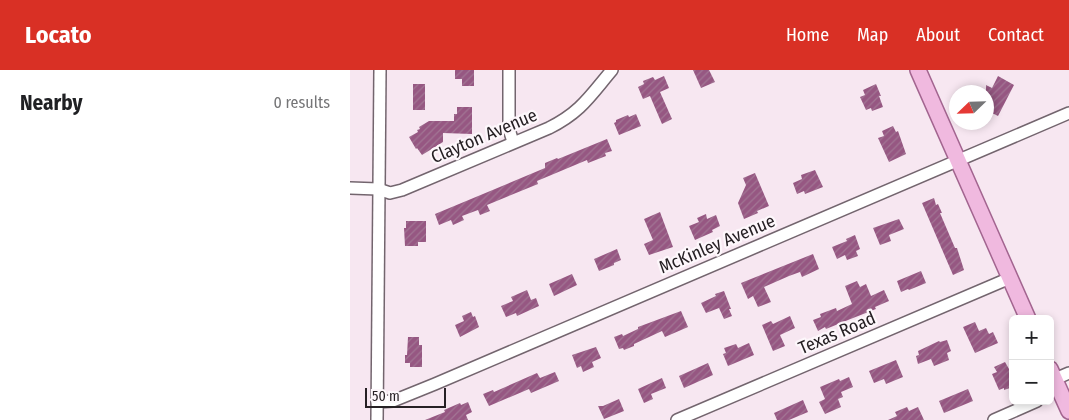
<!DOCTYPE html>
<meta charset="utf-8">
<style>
body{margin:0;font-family:"Fira Sans Condensed",sans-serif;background:#f2f2f2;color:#202124}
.controls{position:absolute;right:15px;bottom:15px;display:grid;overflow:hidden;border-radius:8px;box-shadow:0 2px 8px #0003}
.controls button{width:45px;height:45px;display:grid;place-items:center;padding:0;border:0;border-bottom:1px solid #e0e0e0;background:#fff;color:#202124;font:25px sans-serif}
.compass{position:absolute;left:599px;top:15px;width:45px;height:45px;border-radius:50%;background:#fff;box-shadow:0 2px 8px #0003;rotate:247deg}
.scale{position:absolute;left:15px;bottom:12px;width:81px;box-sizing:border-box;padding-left:5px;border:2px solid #262024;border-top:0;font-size:14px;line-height:18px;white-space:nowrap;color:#262024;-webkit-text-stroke:4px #fdf7fb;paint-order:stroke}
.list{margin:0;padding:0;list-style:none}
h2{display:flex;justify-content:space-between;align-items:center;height:65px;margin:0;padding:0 20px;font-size:21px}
h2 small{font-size:16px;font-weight:400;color:#757577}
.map{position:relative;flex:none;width:719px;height:350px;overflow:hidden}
header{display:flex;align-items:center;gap:30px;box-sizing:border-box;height:70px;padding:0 25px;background:#d93025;color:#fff}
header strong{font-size:24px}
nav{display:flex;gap:28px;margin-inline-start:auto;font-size:18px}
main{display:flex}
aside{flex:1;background:#fff}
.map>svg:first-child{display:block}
</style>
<header>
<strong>Locato</strong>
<nav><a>Home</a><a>Map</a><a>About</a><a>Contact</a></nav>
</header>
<main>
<aside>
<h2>Nearby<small>0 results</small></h2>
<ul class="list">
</ul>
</aside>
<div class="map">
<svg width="719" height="350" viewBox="0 0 719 350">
<defs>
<pattern id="building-hatch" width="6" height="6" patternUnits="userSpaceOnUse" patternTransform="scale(1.25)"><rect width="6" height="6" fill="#965782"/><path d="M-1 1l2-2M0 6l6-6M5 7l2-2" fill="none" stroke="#a27594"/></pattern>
</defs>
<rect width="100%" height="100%" fill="#f7e7f1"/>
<!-- building -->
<g fill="url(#building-hatch)">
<polygon points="105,0 124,0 124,16 112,16 112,9 105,9"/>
<polygon points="343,0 359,0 365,12 351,18"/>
<polygon points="314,6 319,18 310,22 322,49 312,54 300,26 293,29 288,17 294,14 293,11 303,7 305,10"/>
<polygon points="648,6 664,15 648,46 636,40 636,15 642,18"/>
<rect x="63" y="14" width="12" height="26"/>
<polygon points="526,14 531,26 529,26 533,37 522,41 521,38 516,40 510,27 515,25 513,20"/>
<polygon points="107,37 122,37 122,64 93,63 93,72 72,85 67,78 66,79 59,67 68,62 67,60 70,59 69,57 79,51 104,51 104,44 107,44"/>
<polygon points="286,44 291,56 269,65 264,53 266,52 266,50 278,45 279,47"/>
<polygon points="543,56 546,62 548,61 556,84 539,92 528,68 534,66 532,61"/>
<polygon points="257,69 262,81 255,83 256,86 238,93 237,90 187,111 188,114 137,135 140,141 130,145 128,140 112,146 114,150 103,155 101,150 89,155 85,144 195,98 195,93 207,88 208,89"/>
<polygon points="465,100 473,117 455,124 454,121 447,124 443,113 452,109 451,105"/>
<polygon points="405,103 419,136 407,141 408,143 394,149 388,133 396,115 393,108"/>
<polygon points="584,128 586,135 588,134 592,143 590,143 605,178 607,178 614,200 603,205 572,133"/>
<polygon points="310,142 323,177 299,185 294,174 303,170 294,149"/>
<polygon points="356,144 357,149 366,145 370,156 362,160 363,162 345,170 339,156 349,152 347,148"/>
<polygon points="549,149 554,159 539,165 541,171 530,175 523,158"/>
<polygon points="56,151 76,151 76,172 68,172 68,176 55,176 54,158 56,158"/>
<polygon points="505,165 510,179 506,181 508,186 497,190 495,185 487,189 482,177 497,171 496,169"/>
<polygon points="267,179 271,190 264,193 264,195 249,201 244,189"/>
<polygon points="463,184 469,199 452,207 450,202 439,206 414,217 421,232 408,237 403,226 398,229 391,213"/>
<polygon points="571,201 576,213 559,220 558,219 551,222 547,211"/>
<polygon points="222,204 227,215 204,226 199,214"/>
<polygon points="507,211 510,217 516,214 521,226 534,220 539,231 525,237 526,239 498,250 476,259 475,257 468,261 463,250 471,247 470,244 486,238 487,241 502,234 495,216"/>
<polygon points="177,220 181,230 186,228 189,236 167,246 166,243 156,247 151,236 163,231 161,227"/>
<polygon points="374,221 381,239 379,239 382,246 374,249 369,238 356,243 351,233 366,226 365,224"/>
<polygon points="331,241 338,257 315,267 312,261 284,274 284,276 274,280 273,278 269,279 264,267 272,264 273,266 288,259 288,257"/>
<polygon points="121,242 123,247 125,246 129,257 110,267 105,255 114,251 112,246"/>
<polygon points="440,246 445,258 430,265 435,276 423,281 412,255 421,251 423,254"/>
<polygon points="625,252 629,261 636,258 639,264 643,262 648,273 625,283 613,257"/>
<polygon points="58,267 69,267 69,275 72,275 72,297 60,297 60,293 55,293 55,285 57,285"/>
<polygon points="597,270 601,281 597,283 599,290 584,296 581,289 568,294 566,286 569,285 568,281 589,271 590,272"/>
<polygon points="399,273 404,285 378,296 373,284 376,283 374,278 386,274 388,278"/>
<polygon points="246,277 251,288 242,292 244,297 233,302 231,296 227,298 222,285"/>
<polygon points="546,290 553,307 536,314 534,309 524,313 519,301"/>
<polygon points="655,292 663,306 663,317 654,320 654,318 649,320 642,304 647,302 644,297"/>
<polygon points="358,293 363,305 334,318 329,306"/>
<polygon points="205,302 209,311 181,323 179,319 139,336 133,324 143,320 144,322 187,303 190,308"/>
<polygon points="499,307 503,317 491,322 493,327 488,329 491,337 475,344 469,332 475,329 470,317 489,309 490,311"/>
<polygon points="312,308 316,318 301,324 303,329 294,333 288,319"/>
<polygon points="618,319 623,331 594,343 589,331"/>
<polygon points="269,329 274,341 254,349 248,336 253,336"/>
<polygon points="453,330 458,342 439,350 427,350 424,343"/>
<polygon points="118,332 122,342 116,345 118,350 75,350 95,342 94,340 110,333 111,335"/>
<polygon points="557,337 559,341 568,337 574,350 538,350 547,346 545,342"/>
</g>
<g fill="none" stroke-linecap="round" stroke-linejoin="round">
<defs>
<g id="minor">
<polyline points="159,0 159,59 163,72"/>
<path d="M0 118 28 119 40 123 52 120 199 58C231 42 240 26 262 0"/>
<polyline points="705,309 719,303"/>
<polyline points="27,332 43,331 85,314 719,43"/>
<polyline points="27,350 30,0"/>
<polyline points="327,350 660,208"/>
<polyline points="644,350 687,331"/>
</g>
<g id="major">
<polyline points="568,0 678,249"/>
<polyline points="700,299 719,341"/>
</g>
</defs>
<!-- minor casing -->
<use href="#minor" stroke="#73656e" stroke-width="14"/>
<!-- major casing -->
<use href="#major" stroke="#a36590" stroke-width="18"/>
<!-- minor -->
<use href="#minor" stroke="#fff" stroke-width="11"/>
<!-- major -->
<use href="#major" stroke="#f0b9df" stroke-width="15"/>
</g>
<g text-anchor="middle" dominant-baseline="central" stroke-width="4.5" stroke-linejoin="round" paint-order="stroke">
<!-- street labels -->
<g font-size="18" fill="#262024" stroke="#fdf7fb">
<text transform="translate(134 66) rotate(-23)">Clayton Avenue</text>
<text transform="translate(367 174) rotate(-23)">McKinley Avenue</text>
<text transform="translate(487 263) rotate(-23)">Texas Road</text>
</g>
</g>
</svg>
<div class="controls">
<button>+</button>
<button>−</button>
</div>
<svg class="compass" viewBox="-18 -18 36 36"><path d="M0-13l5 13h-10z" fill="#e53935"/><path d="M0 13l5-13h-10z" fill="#757577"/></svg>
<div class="scale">50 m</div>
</div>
</main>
